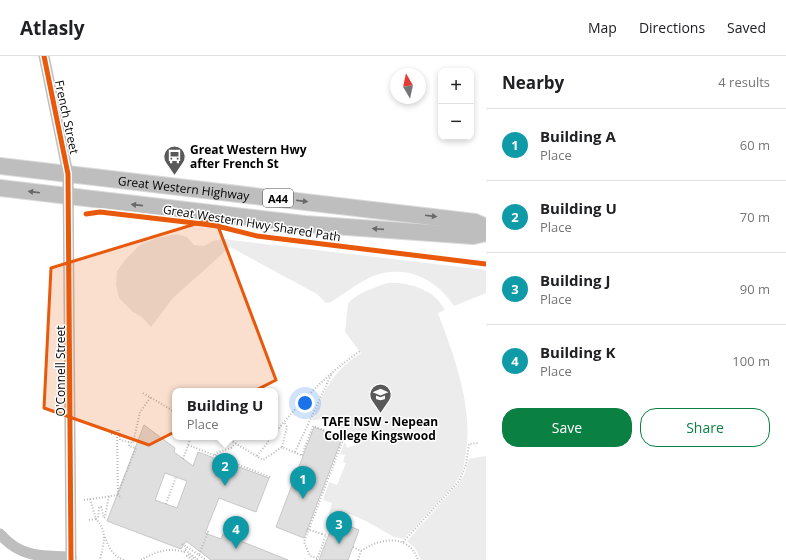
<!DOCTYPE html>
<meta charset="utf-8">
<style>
body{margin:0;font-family:"Open Sans",sans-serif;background:#f6f6f6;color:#202124}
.controls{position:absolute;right:12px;top:12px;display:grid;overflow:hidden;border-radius:8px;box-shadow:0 2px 6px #0003}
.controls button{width:36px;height:36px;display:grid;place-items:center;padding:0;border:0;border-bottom:1px solid #e0e0e0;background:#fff;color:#202124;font:20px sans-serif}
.compass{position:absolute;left:390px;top:12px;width:36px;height:36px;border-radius:50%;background:#fff;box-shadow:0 2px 6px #0003;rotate:351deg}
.you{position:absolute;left:305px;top:347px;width:14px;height:14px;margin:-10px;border:3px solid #fff;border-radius:50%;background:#1a73e8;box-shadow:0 0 0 6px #1a73e833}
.badge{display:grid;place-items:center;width:26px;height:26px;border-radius:50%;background:#0b8043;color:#fff;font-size:13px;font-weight:700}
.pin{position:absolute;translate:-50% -33px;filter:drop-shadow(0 1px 2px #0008)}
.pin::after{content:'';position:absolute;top:21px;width:14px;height:12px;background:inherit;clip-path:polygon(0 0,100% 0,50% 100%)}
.popup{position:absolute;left:172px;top:332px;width:106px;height:52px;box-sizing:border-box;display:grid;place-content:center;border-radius:8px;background:#fff;filter:drop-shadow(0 1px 3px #0005);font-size:13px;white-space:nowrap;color:#757577}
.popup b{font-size:15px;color:#202124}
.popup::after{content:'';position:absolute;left:50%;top:100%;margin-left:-8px;border:8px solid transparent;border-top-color:#fff}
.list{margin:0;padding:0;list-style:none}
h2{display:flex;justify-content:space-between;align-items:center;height:52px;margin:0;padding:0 16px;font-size:17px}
h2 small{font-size:13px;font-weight:400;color:#757577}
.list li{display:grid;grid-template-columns:26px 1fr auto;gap:12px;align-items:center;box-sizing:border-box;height:72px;padding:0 16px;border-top:1px solid #e0e0e0}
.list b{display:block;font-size:15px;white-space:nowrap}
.list p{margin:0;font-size:13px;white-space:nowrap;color:#757577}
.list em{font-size:13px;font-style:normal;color:#757577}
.actions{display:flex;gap:8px;padding:12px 16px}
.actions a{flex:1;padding:9px 0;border:1px solid #0b8043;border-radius:16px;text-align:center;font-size:14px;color:#0b8043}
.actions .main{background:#0b8043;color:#fff}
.map{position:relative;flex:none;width:486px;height:504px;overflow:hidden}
header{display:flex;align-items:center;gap:24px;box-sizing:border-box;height:56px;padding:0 20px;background:#fff;border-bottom:1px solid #e0e0e0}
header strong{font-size:19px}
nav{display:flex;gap:22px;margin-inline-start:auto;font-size:14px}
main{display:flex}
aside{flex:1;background:#fff}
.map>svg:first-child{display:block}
</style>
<header>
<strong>Atlasly</strong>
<nav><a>Map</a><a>Directions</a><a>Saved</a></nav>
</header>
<main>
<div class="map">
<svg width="486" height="504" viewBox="0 0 486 504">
<rect width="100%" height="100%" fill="#fff"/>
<!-- green -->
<g fill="#ececec">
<path d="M177 178 187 181 194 189 204 190 213 185 223 183 486 214V237L454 250C436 222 405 208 373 220 361 225 342 239 331 246L326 247 317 238 230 191 173 242 151 271 142 261 133 256 119 242 116 229 117 215 125 204 140 189 157 182Z"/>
<path d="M388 227C410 226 434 233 445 254L438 257C454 300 473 349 466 396 465 404 464 412 460 419 456 428 448 435 441 443 429 456 416 470 404 483L394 481 366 465 350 458H342L334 465C326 460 330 454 332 447L323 444 329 426 337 429 346 407 343 406 345 399 340 398 345 386 347 392 355 389 352 381 345 384 346 380 340 378 341 375C335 372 334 363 327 362 323 361 318 365 311 364L313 360H314L316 357 315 356C328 328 334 315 361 297L345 276 348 248C356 237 376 231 388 227Z"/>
<polygon points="486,400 486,504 421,504 415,492 407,485 459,427 464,419 469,403"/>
</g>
<!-- building -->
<g fill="#dfdfdf" stroke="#c7c7c7" fill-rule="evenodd">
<path d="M144 369 175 392 174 396 193 410 198 396 269 422 256 456 219 442 205 477 221 483 223 478 288 504H211L186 485 181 493 107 465ZM165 417 187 425 177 452 155 444Z"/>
<polygon points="314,371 342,382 304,482 276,471"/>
<polygon points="333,468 343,472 344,468 359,474 348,504 319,504"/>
</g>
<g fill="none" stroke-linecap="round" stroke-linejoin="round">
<defs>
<g id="highway">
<path id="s1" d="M0 110 475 166 486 171"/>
<polyline points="0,132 305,168 473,180 486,177"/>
</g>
</defs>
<!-- highway casing -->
<use href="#highway" stroke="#dbdbdb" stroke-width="18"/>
<!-- path -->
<g stroke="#b9b9b9" stroke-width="2" stroke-dasharray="1 2" stroke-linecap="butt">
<polyline points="143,337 175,356"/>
<path d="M275 377C300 346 327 318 360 295"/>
<polyline points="111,378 117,378 118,439"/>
<polyline points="117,378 117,374 119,374 120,384 133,387 140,356 151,341"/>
<polyline points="225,381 263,404 282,391 303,400"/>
<polyline points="188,389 270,421"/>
<polyline points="282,391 287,371 284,366"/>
<polyline points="295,396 332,317"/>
<polyline points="215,399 216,397 231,392 236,387"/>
<polyline points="302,399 313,370 344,381 304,486 310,500 317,502"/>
<polyline points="257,400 272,381"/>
<polyline points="183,403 191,381"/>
<polyline points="118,438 136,392 129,390 129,386"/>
<polyline points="90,443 96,463"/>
<polyline points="84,444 118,439 122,442"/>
<polyline points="166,448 176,421"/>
<polyline points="96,463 98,462 99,451 101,451 104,462 105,461 109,440"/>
<path d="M89 464 96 463C109 477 103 488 100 504"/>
<path d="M105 481C109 492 113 500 124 504"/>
<polyline points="403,486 459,425 466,409 469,388 478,387"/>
<polyline points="182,488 187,491"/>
<path d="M353 491 361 495C381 481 409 478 418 504"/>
<polyline points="185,494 199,504"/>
<polyline points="199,499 206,504"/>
<path d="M141 504C155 496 168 491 184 496L187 491 199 499 208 476 206 475"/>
<polyline points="192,504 187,500 188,498 196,504"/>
<polyline points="317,504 326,479 322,478"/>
<polyline points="358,504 361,495"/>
</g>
<!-- minor -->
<g stroke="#bebebe" stroke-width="11">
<polyline points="44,0 68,118 71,504"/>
<path d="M0 478C21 502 42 500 71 501"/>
</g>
<!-- highway -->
<use href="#highway" stroke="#bebebe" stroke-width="16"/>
<!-- path-bridge -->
<polyline stroke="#b9b9b9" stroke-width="2" stroke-dasharray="1 2" stroke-linecap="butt" points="307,473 322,478"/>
<defs>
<g id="cycleway">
<polyline points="44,0 68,118 71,504"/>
<polyline points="86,158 100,156 203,168 217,170 257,180 486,208"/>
</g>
</defs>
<!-- cycleway casing -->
<use href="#cycleway" stroke="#fff" stroke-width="8"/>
<!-- cycleway -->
<use href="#cycleway" stroke="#e8590c" stroke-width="5"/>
</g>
<!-- one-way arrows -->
<defs><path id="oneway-solid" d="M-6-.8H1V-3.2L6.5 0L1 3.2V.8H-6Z"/></defs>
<g fill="#686868">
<use href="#oneway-solid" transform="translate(34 136) rotate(-173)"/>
<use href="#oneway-solid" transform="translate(302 145) rotate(7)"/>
<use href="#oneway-solid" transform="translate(137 149) rotate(-174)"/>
<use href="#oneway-solid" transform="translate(431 160) rotate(7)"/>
<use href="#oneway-solid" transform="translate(378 173) rotate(-176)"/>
</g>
<!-- marked area -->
<path fill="#e8590c" fill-opacity="0.2" stroke="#e8590c" stroke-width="3" stroke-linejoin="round" d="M215 162 276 324 149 389 44 352 51 212Z"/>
<!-- icons -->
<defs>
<symbol id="bus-pin" viewBox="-11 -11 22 30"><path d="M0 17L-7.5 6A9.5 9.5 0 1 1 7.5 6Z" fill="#595959" stroke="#fff"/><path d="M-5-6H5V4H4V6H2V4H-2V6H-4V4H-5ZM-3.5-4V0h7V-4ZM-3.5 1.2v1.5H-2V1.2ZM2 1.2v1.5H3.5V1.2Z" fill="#fff"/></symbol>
<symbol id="university-pin" viewBox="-11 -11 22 30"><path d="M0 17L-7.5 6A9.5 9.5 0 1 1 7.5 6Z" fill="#595959" stroke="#fff"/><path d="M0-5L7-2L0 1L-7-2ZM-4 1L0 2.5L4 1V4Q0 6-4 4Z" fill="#fff"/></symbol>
</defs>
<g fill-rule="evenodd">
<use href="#bus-pin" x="162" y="88" width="25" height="34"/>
<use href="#university-pin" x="368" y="326" width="25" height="34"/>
</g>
<g text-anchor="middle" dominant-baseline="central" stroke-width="3" stroke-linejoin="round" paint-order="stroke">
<!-- shield labels -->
<rect fill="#fff" stroke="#4c4c4c" stroke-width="1" x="263" y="133" width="30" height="18" rx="3"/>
<g font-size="11" font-weight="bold" fill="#000">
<text x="278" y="142">A44</text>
</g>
<!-- street labels -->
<g font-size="12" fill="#000" stroke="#fff">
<text transform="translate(67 61) rotate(78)">French Street</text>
<text stroke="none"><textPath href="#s1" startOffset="185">Great Western Highway</textPath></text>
<text transform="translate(252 167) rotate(9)">Great Western Hwy Shared Path</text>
<text transform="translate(60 315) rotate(-90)">O'Connell Street</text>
</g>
<!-- poi labels -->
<g font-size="12" font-weight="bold" fill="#000" stroke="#fff" text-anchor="start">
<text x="190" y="93">Great Western Hwy<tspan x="190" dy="14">after French St</tspan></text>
<text x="380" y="365" text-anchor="middle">TAFE NSW - Nepean<tspan x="380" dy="14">College Kingswood</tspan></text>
</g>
</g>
</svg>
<div class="controls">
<button>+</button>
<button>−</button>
</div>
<svg class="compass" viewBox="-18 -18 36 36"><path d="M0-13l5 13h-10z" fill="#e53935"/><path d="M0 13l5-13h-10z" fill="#757577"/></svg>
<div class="you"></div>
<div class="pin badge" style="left:303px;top:443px;background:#0f9aa8">1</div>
<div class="pin badge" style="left:225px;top:430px;background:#0f9aa8">2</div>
<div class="popup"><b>Building U</b>Place</div>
<div class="pin badge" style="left:339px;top:488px;background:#0f9aa8">3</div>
<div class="pin badge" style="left:236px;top:493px;background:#0f9aa8">4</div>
</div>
<aside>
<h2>Nearby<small>4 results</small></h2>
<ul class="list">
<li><span class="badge" style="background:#0f9aa8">1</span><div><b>Building A</b><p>Place</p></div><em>60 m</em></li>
<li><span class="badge" style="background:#0f9aa8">2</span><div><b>Building U</b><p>Place</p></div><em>70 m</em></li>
<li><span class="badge" style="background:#0f9aa8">3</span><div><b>Building J</b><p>Place</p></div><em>90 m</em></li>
<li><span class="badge" style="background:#0f9aa8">4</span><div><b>Building K</b><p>Place</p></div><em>100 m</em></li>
</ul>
<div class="actions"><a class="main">Save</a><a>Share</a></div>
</aside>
</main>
